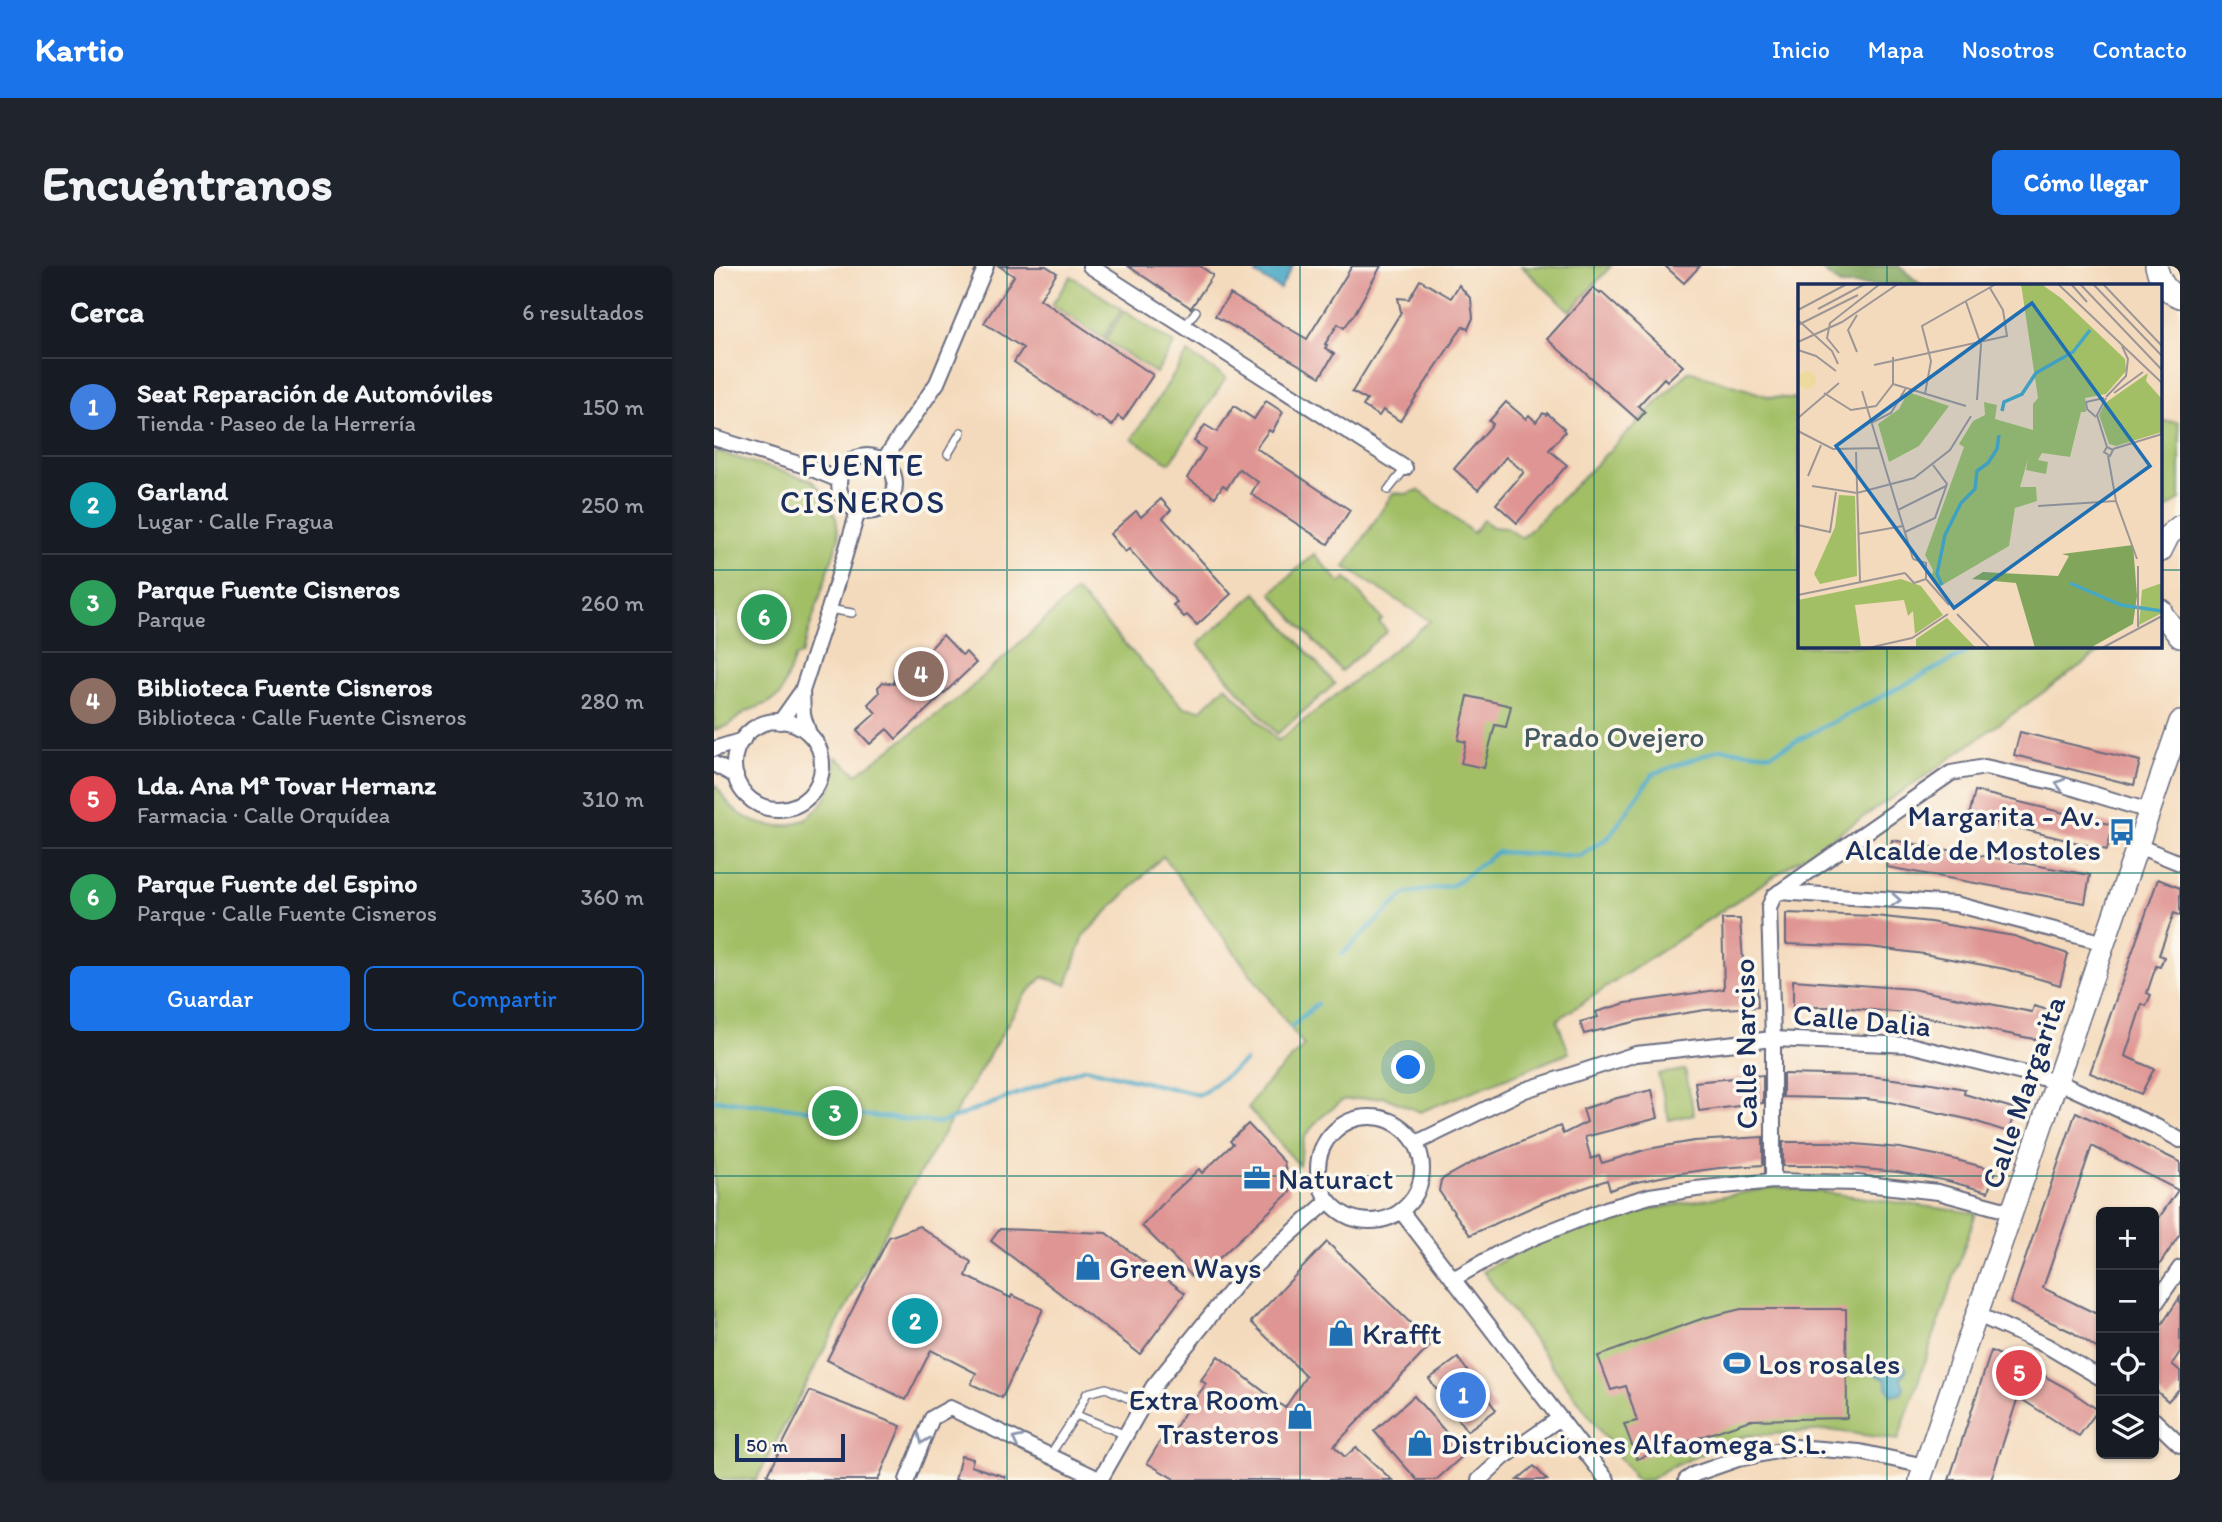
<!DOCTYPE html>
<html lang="es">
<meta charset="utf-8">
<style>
body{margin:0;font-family:Itim,sans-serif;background:#20242c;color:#f1f3f6}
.controls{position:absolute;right:21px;bottom:21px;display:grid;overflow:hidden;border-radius:10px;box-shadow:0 2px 5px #0004}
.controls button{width:63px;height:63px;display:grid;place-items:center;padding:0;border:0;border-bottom:2px solid #363941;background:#171b24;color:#f1f3f6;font:35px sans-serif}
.scale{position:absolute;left:21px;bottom:18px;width:110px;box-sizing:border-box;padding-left:7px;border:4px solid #1b2f5e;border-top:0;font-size:19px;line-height:24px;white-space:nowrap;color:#1b2f5e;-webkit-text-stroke:5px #fbf7ec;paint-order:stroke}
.you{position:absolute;left:695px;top:802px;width:24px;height:24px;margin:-18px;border:5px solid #fff;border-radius:50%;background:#1a73e8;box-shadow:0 0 0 10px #1a73e833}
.badge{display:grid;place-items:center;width:46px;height:46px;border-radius:50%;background:#1a73e8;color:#fff;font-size:23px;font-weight:700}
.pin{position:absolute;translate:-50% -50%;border:4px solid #fff;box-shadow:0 2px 7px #0006}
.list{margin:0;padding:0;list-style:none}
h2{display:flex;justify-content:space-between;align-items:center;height:91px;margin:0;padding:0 28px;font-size:30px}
h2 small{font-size:23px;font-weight:400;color:#9ea1a6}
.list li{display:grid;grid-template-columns:46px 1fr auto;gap:21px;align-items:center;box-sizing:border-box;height:98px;padding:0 28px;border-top:2px solid #363941}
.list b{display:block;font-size:26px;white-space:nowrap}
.list p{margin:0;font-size:23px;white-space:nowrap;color:#9ea1a6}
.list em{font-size:23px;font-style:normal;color:#9ea1a6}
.actions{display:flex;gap:14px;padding:21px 28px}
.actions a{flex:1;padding:16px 0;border:2px solid #1a73e8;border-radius:10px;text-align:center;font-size:24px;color:#1a73e8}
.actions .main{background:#1a73e8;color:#fff}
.icon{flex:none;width:38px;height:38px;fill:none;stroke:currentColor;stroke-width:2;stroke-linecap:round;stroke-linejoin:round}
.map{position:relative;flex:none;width:1466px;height:1214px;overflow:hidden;border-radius:10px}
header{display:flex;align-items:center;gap:42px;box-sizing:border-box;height:98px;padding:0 35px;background:#1a73e8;color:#fff}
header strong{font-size:33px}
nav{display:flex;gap:38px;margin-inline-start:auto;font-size:24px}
.intro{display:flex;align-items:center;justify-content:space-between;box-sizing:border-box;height:168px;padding:0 42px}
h1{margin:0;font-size:49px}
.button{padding:18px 32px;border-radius:10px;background:#1a73e8;color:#fff;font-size:24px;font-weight:700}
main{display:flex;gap:42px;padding:0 42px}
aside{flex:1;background:#171b24;border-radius:10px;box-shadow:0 2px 5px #0004}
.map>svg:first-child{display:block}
</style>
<header>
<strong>Kartio</strong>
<nav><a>Inicio</a><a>Mapa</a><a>Nosotros</a><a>Contacto</a></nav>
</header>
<div class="intro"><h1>Encuéntranos</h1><a class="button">Cómo llegar</a></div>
<main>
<aside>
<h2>Cerca<small>6 resultados</small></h2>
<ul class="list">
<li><span class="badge" style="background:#3f7fe0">1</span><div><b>Seat Reparación de Automóviles</b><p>Tienda · Paseo de la Herrería</p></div><em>150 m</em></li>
<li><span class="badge" style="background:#0f9aa8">2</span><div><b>Garland</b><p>Lugar · Calle Fragua</p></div><em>250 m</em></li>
<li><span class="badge" style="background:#2e9e5b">3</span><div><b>Parque Fuente Cisneros</b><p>Parque</p></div><em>260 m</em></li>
<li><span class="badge" style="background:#8d6e63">4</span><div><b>Biblioteca Fuente Cisneros</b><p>Biblioteca · Calle Fuente Cisneros</p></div><em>280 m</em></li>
<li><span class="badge" style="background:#e0444e">5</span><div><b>Lda. Ana Mª Tovar Hernanz</b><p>Farmacia · Calle Orquídea</p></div><em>310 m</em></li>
<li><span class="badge" style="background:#2e9e5b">6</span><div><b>Parque Fuente del Espino</b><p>Parque · Calle Fuente Cisneros</p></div><em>360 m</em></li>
</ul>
<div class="actions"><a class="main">Guardar</a><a>Compartir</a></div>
</aside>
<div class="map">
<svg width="1466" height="1214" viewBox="0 0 1466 1214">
<rect width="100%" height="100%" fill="#fbf7ec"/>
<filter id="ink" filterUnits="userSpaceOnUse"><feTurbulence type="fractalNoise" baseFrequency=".0143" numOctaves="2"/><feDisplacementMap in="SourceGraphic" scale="14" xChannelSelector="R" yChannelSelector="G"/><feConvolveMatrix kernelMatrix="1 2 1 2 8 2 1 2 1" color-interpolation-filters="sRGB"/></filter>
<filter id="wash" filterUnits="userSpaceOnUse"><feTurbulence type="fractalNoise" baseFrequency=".00686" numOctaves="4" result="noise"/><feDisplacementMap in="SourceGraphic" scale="28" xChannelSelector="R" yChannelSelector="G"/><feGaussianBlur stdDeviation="1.57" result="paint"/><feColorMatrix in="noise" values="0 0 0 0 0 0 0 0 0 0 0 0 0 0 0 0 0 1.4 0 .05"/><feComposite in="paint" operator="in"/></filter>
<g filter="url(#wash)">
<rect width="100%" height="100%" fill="#f4dabc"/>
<!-- green -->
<g fill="#a2bf66" stroke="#5e7762" stroke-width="2">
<polygon points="807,0 897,0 856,45"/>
<polygon points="357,10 408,43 389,72 338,39"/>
<polygon points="410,45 460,78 442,107 391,74"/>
<polygon points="474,87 512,112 456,197 418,173"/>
<path d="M975 105 1056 131 1086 133V380H1394L1220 504 843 754 855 787 706 846 670 831 629 834 605 853 590 872 585 899 534 842 547 823 590 780 449 590 370 669 353 719 329 711 310 730 173 963 42 1214H0V517C6 525 12 536 20 543 56 573 102 563 118 519 121 511 121 500 122 491L143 508 249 429 362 325 469 441 487 444 512 420 564 475 716 355 631 301 679 227 692 228 705 224 759 267 769 254 779 261 792 262 808 272Z"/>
<polygon points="1447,155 1464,156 1466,168 1466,233 1447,247"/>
<polygon points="0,185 97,214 106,223 122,252 125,271 87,389 81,391 66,429 54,437 31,446 15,459 0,464"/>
<polygon points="600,288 626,317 632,312 668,353 665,356 673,365 627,405 557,327"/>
<polygon points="542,327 621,418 563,468 484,378"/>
<polygon points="971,804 980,848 955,854 944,808"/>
<path d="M1061 921C1128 927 1195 939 1262 947L1184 1174 1115 1164 1030 1170 953 1203 936 1214H922L769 1005 805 986 843 969 898 950Z"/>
</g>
<!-- forest -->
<polygon fill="#81a65b" stroke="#4e6a5c" stroke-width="2" points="1103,0 1185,0 1207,19 1126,19"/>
<!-- water -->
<g fill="#46a8c5" stroke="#306c92" stroke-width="2">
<polygon points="547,0 579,0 566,23 542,8"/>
<polygon points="1162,1096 1169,1096 1176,1101 1185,1096 1191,1100 1192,1104 1187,1113 1190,1121 1187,1128 1178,1129 1174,1123 1171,1113 1159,1107 1158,1099"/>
</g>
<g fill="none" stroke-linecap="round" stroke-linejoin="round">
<!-- stream -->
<g stroke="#46a8c5" stroke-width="4.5">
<polyline points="628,688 691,628 739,619 783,586 866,590 895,571 939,508 1007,483 1057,488 1248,389 1259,380"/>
<polyline points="577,761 603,738"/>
<polyline points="0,834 227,857 371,802 486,829 531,795"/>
</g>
</g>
<g id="blocks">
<!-- building -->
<g fill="#df9593">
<polygon points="285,0 332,0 343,7 326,33 439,109 409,154 404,150 398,160 384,150 382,152 300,96 309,82 270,57 300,10"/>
<polygon points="414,0 486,0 499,9 477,42"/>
<polygon points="638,0 667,0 641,47 630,62 624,58 611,78 613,79 611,82 620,88 606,111 501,50 516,28 593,73"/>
<polygon points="951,0 986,0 970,17"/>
<polygon points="706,14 737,32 745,19 757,33 759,52 754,63 749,60 686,155 669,144 665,150 649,140 653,134 638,126 687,46 684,32 695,33"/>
<polygon points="879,22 886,28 887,26 969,100 953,115 950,112 924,140 931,146 924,154 833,73"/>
<polygon points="552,135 569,146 558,166 555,164 542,182 636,244 614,278 537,228 544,216 525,203 513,222 509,219 501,231 473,212 491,183 480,175 491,159 503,166 520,140 540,153"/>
<polygon points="792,136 812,153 815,149 822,156 829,147 832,149 833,147 850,162 849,163 851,166 835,184 853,199 803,257 782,238 810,206 792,191 764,224 740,203 779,158 775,155"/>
<polygon points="447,233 457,244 449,252 517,328 483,359 473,349 470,351 459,339 463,336 415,283 411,286 396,268 422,245 427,251"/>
<polygon points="229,369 248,389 252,386 262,397 182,473 173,463 156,478 143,464 162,447 154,438 165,427 164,421 169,416 180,418 180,407 185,403 200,404 199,390 205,384 215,384"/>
<polygon points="754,430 797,440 792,461 781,459 770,502 747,497 752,476 744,474"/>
<polygon points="1306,466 1426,495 1420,519 1300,489"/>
<polygon points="1261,525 1399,559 1393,584 1255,550"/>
<polygon points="1178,574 1376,609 1371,637 1173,601"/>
<polygon points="1444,613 1466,622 1466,650 1460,647 1445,689 1450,691 1446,701 1442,700 1433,727 1437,729 1432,740 1428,738 1411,790 1440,803 1427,828 1376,807"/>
<polygon points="1072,647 1161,650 1216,656 1300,670 1354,688 1346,719 1291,703 1210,688 1156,681 1072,678"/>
<polygon points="1008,653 1026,653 1031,723 1043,722 1044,741 991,744 928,754 870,768 866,756 884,751 882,746 912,737 1010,723"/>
<polygon points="1079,714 1198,723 1318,746 1320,740 1337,745 1325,774 1191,747 1125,741 1079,741"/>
<polygon points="1069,808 1155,810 1212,817 1212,816 1251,823 1250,828 1302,843 1294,866 1257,854 1177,836 1152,833 1069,831"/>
<polygon points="1049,809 1049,837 985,845 981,816"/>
<polygon points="938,824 944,852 871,871 877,893 885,890 888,897 934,883 980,875 1049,871 1049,899 1005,902 961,908 918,917 896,924 893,914 832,935 756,969 725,925 727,914 763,894 846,860 849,868 873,856 869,843 903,832"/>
<polygon points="1362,846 1466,896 1466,968 1440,1007 1440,959 1464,924 1378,880 1329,1022 1387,1050 1387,1085 1358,1066 1296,1037"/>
<polygon points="534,858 570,896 576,926 482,1014 428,960 455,931 485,903 488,907 519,878 516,875"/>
<polygon points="1069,876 1118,876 1186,882 1227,890 1281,904 1274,926 1234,915 1183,906 1117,900 1069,900"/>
<polygon points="205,960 257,996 252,1010 297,1032 298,1029 329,1043 288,1132 257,1118 262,1107 217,1084 192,1134 113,1094 175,971"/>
<polygon points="286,963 392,967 471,1027 426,1088 277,975"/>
<polygon points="613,976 718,1078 620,1180 631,1191 642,1181 678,1214 462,1214 433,1197 447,1174 452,1177 471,1146 492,1118 487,1114 504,1090 571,1142 592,1110 537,1056"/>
<polygon points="1466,1031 1466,1086 1458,1098 1466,1105 1466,1122 1454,1135 1440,1123 1440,1070"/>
<polygon points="1027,1043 1132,1043 1133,1152 1036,1154 923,1193 910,1158 923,1155 912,1120 897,1124 884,1090 990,1052"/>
<polygon points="1277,1085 1314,1101 1354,1123 1384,1144 1365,1170 1304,1131 1277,1214 1235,1214"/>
<polygon points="744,1092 782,1144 753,1165 715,1113"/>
<polygon points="96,1125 187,1160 164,1214 65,1214 53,1209"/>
<polygon points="700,1130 751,1188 722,1214 703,1214 660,1165"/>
<polygon points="247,1190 259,1193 257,1200 292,1211 291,1214 241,1214"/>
<polygon points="820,1200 833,1214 803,1214"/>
</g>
</g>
</g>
<g filter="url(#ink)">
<use href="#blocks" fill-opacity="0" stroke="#676b7f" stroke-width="2"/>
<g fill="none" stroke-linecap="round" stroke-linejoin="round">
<defs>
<g id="lane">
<polyline points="471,60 482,45"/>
<polyline points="234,188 247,166"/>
<polyline points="674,224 691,203"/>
<polyline points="115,343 138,347"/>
<polyline points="362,1149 373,1127 392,1122 429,1139"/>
<polyline points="336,1189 362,1149 412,1169"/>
</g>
<g id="street">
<polyline points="376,0 691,202"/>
<polyline points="0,172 88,199 125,214"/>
<circle cx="153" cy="218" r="28"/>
<polyline points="169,195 223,117 272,0"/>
<polyline points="88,425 89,449 95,468"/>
<circle cx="64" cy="499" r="44"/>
<polyline points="66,456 88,425 115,343 144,245"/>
<polyline points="0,483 29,474"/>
<polyline points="0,498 22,510"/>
<polyline points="1424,580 1466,597"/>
<polyline points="1065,626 1241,638 1391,677"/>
<circle cx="656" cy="903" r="52"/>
<polyline points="702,877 811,824 922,788 1059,773 1196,779 1344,816 1443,861 1466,874"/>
<polyline points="1059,915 1059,773 1055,641 1060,630 1237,507 1271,501 1343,517 1435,545"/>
<polyline points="687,945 893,1214"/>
<polyline points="739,1013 783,988 821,971 892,943 936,930 982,923 1059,915 1143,917 1224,926 1298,946"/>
<polyline points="1440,1040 1466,1002"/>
<polyline points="1262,1048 1333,1080 1387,1112"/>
<polyline points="1440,1154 1466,1179"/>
<polyline points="193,1214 218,1152 236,1142 387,1214"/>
<polyline points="386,1214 439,1121 526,1013 614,935"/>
<polyline points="765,1214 790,1191 846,1152"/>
<polyline points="972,1214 981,1208 1024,1193 1081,1181 1146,1186 1211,1200"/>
</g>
<g id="secondary">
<path d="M1442 0C1446 14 1451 26 1466 31"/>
<polyline points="1447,285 1455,269 1466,260"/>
<polyline points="1447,344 1448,348 1466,371"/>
<polyline points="1206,1214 1466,456"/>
</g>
</defs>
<!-- lane casing -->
<use href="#lane" stroke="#676b7f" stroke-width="10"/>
<!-- street casing -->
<use href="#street" stroke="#676b7f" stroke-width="18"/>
<!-- secondary casing -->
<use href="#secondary" stroke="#676b7f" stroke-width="24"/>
<!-- lane -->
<use href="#lane" stroke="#fff" stroke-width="7"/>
<!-- street -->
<use href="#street" stroke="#fff" stroke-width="14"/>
<!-- secondary -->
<use href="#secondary" stroke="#fff" stroke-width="21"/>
</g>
<!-- one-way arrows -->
<defs><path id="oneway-chevron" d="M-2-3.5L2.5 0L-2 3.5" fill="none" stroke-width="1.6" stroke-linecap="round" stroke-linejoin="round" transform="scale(1.75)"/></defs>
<g stroke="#8d97ae">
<use href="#oneway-chevron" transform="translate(1346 518) rotate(-165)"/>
<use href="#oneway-chevron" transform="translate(1182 634) rotate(4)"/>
<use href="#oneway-chevron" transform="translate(209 1173) rotate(112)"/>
<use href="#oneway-chevron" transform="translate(303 1174) rotate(-154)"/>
</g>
</g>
<!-- grid -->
<path fill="none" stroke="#0f766e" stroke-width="2" stroke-opacity="0.55" d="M293 0V1214M586 0V1214M880 0V1214M1173 0V19M0 304H1086M1447 304H1466M1173 380V1214M0 607H1466M0 910H1466"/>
<!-- icons -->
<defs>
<symbol id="bus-bare" viewBox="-9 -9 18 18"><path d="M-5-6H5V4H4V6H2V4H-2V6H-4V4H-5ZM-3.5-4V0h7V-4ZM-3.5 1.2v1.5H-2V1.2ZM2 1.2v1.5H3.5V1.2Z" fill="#1f6fb2" stroke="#fbf7ec" stroke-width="2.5" paint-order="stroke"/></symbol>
<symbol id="office-bare" viewBox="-9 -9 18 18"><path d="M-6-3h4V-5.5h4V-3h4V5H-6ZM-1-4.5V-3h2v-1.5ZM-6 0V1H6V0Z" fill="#1f6fb2" stroke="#fbf7ec" stroke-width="2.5" paint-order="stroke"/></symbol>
<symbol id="shop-bare" viewBox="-9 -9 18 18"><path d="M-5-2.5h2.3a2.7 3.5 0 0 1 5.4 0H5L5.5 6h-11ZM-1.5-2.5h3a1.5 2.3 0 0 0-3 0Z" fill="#1f6fb2" stroke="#fbf7ec" stroke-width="2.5" paint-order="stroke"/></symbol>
<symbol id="stadium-bare" viewBox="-9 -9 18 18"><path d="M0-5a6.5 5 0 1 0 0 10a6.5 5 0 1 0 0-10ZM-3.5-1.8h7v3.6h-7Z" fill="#1f6fb2" stroke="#fbf7ec" stroke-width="2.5" paint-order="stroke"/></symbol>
</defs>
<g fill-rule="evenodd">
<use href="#bus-bare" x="1389" y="547" width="38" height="38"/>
<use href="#office-bare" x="524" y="893" width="38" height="38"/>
<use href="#shop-bare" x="355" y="982" width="38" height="38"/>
<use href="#shop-bare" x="608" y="1048" width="38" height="38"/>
<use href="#stadium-bare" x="1004" y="1078" width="38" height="38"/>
<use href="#shop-bare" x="567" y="1131" width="38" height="38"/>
<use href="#shop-bare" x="687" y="1158" width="38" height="38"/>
</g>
<g text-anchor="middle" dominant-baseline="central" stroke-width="7" stroke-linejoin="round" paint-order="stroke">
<!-- park labels -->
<g font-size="30" fill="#445a60" stroke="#fbf7ec">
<text x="900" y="470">Prado Ovejero</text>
</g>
<!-- poi labels -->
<g font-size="30" fill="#1b2f5e" stroke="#fbf7ec" text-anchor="start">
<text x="1387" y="549" text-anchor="end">Margarita - Av.<tspan x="1387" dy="34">Alcalde de Mostoles</tspan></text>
<text x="564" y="912">Naturact</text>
<text x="395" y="1001">Green Ways</text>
<text x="648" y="1067">Krafft</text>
<text x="1044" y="1097">Los rosales</text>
<text x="565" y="1133" text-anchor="end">Extra Room<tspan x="565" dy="34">Trasteros</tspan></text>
<text x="727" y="1177">Distribuciones Alfaomega S.L.</text>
</g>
<!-- street labels -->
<g font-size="30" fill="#1b2f5e" stroke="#fbf7ec">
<text transform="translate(1148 754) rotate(5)">Calle Dalia</text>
<text transform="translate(1031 778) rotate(-91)">Calle Narciso</text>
<text transform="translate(1309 826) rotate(-71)">Calle Margarita</text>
</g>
<!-- neighbourhood labels -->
<g font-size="32" letter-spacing="2" fill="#1b2f5e" stroke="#fbf7ec">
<text x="149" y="199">FUENTE<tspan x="149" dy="37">CISNEROS</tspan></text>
</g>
</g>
<!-- overview -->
<g transform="translate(1084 18)">
<rect width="364" height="364" fill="#f4dabc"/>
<path d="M223 0H243L263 14 327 75 328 87 308 110 287 114 288 128H283L272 173 244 169 240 176 250 178 248 190 228 186 230 175 222 203H238L239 217 217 224 211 262 141 303 133 295 135 286 127 271 166 163 161 160 175 137 187 131 186 118 199 121 197 135 235 146V120L240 114ZM350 89 348 97 364 115V148L318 162 311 160 301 131 307 119ZM110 108 151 122 121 162 91 178 80 140 101 125ZM41 211 57 212 59 292 22 300 16 290 37 243ZM103 295 123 302 145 331 117 350 115 327 110 332 106 316 57 321 63 363 0 364V316ZM364 299V329L341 341 344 306ZM149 334 178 364H118V355Z" fill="#a2bf66"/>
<path d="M335 261 339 312 335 340 292 364H237L218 299 174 295 185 288 260 292 271 272 264 270Z" fill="#81a65b"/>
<path d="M0 96a9 9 0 1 1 18 0a9 9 0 1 1-18 0Z" fill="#eeda9e"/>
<path fill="none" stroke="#46a8c5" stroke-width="3.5" d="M204 127 206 118 224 110 238 89 275 68 292 46M272 299 323 321 364 327M144 301 139 290 147 251 163 219 177 205 179 187 190 179 199 165 201 151"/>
<path fill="none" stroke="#9d9696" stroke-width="2" d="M260 0 364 99M273 0 289 18M282 0 364 86M295 0 364 72M305 0 364 62M168 18 183 61 179 116M20 25 67 0M0 26 49 0M59 31 50 46 59 68M0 36 34 67 40 80M0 41 60 11M0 58 44 38 100 0M0 66 18 72 38 87M41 69 29 54 32 39 82 0M76 81 209 52 205 26 192 4M95 100 168 122M64 107 115 275M26 109 53 126 78 122 95 100V73M316 109 345 88M127 110 133 77 124 42 198 0M308 113 328 92 330 75 324 62M308 114 299 131 309 163 315 166 312 172 306 168 309 163M298 133 289 125 288 118 306 114M0 134 41 99M73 139 93 129 108 104M0 147 35 165 81 164M315 165 364 150M58 168 62 298M310 172 318 217 339 275M10 192 23 161M14 202 59 209 116 194 152 166 173 132M240 222 318 217M100 226 148 202M0 241 32 248 38 208M107 248 137 234 149 200 135 181M60 250 105 242M115 275 128 279V295M340 282V343M107 289 116 299 128 295M128 295 151 321M0 311 107 289M159 330 192 364M70 364 114 354 150 330M304 364 364 332"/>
<path fill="#1f6fb2" fill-opacity="0.15" stroke="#1f6fb2" stroke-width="3.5" d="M234 19 352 182 156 324 38 162Z"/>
<rect width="364" height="364" fill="none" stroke="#1b2f5e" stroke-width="3.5"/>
</g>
</svg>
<div class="controls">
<button>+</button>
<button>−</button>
<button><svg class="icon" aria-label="locate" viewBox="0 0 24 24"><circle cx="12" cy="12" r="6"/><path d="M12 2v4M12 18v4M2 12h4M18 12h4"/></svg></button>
<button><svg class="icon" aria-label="layers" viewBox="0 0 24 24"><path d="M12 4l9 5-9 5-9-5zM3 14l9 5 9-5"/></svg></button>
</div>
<div class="scale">50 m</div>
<div class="you"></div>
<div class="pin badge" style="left:749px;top:1129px;background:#3f7fe0">1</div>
<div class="pin badge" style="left:201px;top:1055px;background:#0f9aa8">2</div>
<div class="pin badge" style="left:121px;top:847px;background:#2e9e5b">3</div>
<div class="pin badge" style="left:207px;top:408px;background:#8d6e63">4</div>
<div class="pin badge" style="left:1305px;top:1107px;background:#e0444e">5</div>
<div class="pin badge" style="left:50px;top:351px;background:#2e9e5b">6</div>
</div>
</main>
